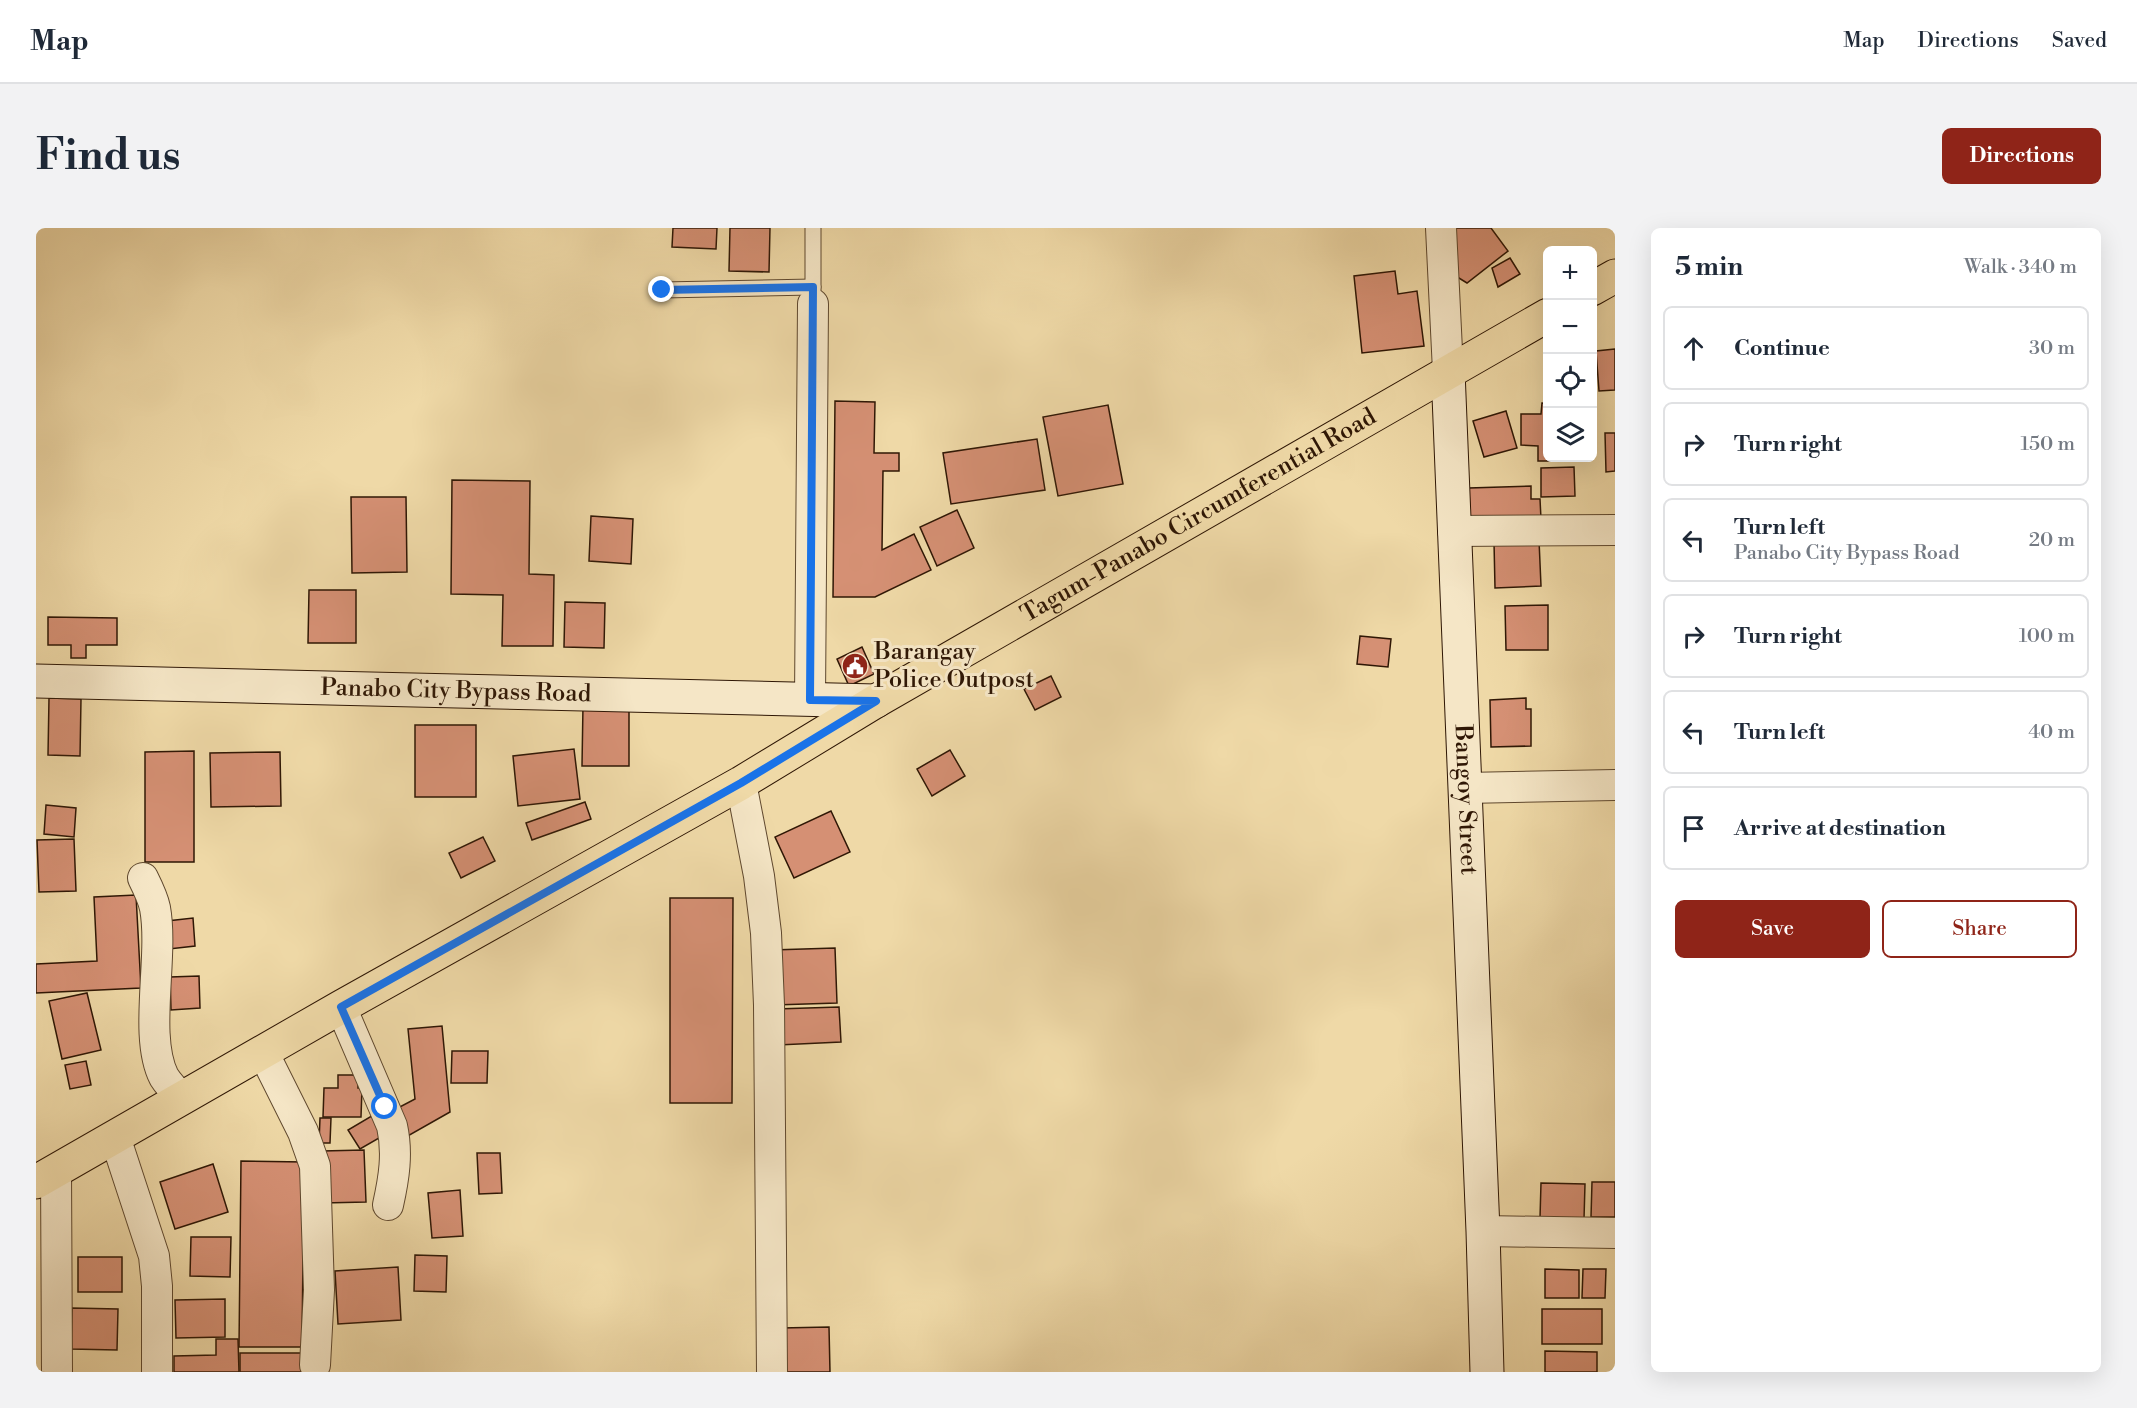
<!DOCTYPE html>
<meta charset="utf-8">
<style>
body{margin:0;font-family:"Libre Bodoni",serif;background:#f2f2f3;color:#1f2937}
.controls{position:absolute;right:18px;top:18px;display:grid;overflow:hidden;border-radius:9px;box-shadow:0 6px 24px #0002}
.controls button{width:54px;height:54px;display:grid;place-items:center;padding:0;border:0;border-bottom:2px solid #e0e1e3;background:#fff;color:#1f2937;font:30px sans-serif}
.stop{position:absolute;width:18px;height:18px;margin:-14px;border:4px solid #1a73e8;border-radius:50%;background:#fff}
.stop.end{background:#1a73e8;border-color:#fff;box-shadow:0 2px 6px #0008}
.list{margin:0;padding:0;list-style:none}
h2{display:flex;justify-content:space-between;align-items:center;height:78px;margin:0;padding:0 24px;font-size:26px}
h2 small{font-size:20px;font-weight:400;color:#747a83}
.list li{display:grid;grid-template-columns:39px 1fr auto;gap:18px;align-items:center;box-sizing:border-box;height:84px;margin:0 12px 12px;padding:0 12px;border:2px solid #e0e1e3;border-radius:9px}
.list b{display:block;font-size:22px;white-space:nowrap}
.list p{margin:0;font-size:20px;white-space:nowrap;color:#747a83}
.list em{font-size:20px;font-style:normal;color:#747a83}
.actions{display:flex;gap:12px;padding:18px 24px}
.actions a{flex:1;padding:14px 0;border:2px solid #8f2418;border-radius:9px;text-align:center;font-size:21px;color:#8f2418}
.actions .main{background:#8f2418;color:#fff}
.icon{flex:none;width:33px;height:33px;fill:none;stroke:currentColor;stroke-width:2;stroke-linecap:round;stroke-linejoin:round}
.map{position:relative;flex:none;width:1579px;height:1144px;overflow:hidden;border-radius:9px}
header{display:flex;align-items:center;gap:36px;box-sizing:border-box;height:84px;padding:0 30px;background:#fff;border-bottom:2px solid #e0e1e3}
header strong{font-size:28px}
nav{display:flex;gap:33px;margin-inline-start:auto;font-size:21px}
.intro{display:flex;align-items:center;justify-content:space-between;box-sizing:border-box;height:144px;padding:0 36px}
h1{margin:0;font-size:42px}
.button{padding:15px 27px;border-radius:9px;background:#8f2418;color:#fff;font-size:21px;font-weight:700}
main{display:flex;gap:36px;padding:0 36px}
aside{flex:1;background:#fff;border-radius:9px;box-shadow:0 6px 24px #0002}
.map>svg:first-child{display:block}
</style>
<header>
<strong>Map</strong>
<nav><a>Map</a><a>Directions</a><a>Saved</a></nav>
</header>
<div class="intro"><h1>Find us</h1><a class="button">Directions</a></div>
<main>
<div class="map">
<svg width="1579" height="1144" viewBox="0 0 1579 1144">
<rect width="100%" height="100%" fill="#efd9a7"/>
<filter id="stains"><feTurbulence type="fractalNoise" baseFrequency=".00333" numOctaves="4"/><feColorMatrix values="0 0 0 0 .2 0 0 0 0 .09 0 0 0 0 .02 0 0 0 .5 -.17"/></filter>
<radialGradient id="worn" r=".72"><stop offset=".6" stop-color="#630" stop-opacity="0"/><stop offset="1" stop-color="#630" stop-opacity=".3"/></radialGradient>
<!-- building -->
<g fill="#d59074" stroke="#2f1705" stroke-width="1.5">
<polygon points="637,0 681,0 680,21 636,19"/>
<polygon points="694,0 734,0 733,44 693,43"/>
<polygon points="1420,0 1455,0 1472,23 1431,55 1418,47"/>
<polygon points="1474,30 1484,46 1462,59 1456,40"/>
<polygon points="1359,43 1362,66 1381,63 1388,118 1326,125 1318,48"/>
<polygon points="1579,121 1579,162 1563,163 1560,123"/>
<polygon points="799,173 839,174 838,225 863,225 863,243 847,243 846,322 878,306 895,342 839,369 797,369"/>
<polygon points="1506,175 1512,176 1512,230 1523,230 1523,233 1502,233 1502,218 1485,217 1485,186 1505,186"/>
<polygon points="1072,177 1087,256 1022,268 1007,189"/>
<polygon points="1470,183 1481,220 1448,229 1437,193"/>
<polygon points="1569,205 1579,205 1579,243 1570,244"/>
<polygon points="1001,211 1009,262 915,276 907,225"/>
<polygon points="1538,239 1539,268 1505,269 1505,240"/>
<polygon points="416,252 494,253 493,346 518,347 517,418 466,418 467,367 415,366"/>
<polygon points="1495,258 1495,271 1504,271 1505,291 1434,293 1433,260"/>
<polygon points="315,269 370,269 371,344 316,345"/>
<polygon points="921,282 938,320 901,338 884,299"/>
<polygon points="555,288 597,291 595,336 553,333"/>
<polygon points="1503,312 1505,358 1459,360 1458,314"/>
<polygon points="273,362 320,362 320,415 272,415"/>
<polygon points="529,374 569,375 568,420 528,419"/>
<polygon points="1512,377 1512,422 1470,422 1469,378"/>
<polygon points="12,389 81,390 81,417 50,417 50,430 35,430 35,417 12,417"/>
<polygon points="1324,408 1355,411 1352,439 1321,436"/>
<polygon points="826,419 838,446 813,458 801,431"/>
<polygon points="1015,448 1025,469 999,482 988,461"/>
<polygon points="13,470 45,471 44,528 12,527"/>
<polygon points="1490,470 1490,481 1495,481 1495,518 1455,519 1454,472"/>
<polygon points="547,477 593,477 593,538 546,538"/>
<rect x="379" y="497" width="61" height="72"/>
<polygon points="538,521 544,571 482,578 477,528"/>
<polygon points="914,522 929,548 896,568 881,541"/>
<polygon points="158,523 158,634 109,634 109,524"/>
<polygon points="244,524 245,578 175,579 174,525"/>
<polygon points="549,574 555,591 496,612 490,595"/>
<polygon points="10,577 40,580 38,609 8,606"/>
<polygon points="795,583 814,624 758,650 739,609"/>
<polygon points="447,609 459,633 425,650 413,625"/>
<polygon points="38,611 40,663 3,664 1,612"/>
<polygon points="100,667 105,760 0,765 0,736 61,733 58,669"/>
<polygon points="634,670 697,670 696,875 634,875"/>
<polygon points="157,690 159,718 133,721 131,693"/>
<polygon points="799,720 801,775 738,777 736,722"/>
<polygon points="163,748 164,780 135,782 134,749"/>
<polygon points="51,765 65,822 26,831 13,773"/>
<polygon points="803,779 805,814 742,817 740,781"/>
<polygon points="406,798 414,884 370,909 356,883 379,871 372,801"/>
<polygon points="416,823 452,823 451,855 415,855"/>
<polygon points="50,833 55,857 34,861 29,837"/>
<polygon points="302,847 322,847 322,860 326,860 325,889 287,889 288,860 302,860"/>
<polygon points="339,886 350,906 324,921 312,902"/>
<polygon points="284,890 295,890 294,915 283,915"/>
<polygon points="328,922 330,974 287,975 286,923"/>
<polygon points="441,925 464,925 466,965 443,966"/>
<polygon points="205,933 268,934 266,1119 203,1119"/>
<polygon points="177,936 192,984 139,1001 124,954"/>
<polygon points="1556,954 1579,954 1579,989 1555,989"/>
<polygon points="1505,955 1549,956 1548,991 1504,990"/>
<polygon points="424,962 427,1008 396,1010 392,965"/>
<polygon points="155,1009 195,1009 194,1049 154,1048"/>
<polygon points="379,1027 411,1028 410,1064 378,1063"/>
<rect x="42" y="1029" width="44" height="35"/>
<polygon points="362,1039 365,1092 302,1096 299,1043"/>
<polygon points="1509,1041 1543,1042 1543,1070 1509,1070"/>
<polygon points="1547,1041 1570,1041 1569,1070 1546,1070"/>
<polygon points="189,1071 189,1109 140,1110 139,1072"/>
<polygon points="36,1080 82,1081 81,1122 35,1121"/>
<rect x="1506" y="1081" width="60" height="35"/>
<polygon points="793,1099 794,1144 746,1144 745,1100"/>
<polygon points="180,1111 202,1111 203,1144 138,1144 138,1128 180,1127"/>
<polygon points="1509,1123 1561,1124 1561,1144 1509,1144"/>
<rect x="204" y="1125" width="61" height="19"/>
</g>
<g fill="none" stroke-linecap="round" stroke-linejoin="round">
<defs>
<g id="lane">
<polyline points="777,0 777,67"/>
<polyline points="626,62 777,59"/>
</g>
<g id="street">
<polyline points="1405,0 1412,143"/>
<polyline points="1417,303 1579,302"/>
<polyline points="774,472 777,76"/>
<polyline points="705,555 723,648 730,705 733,777 736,1144"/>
<polyline points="1429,560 1579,557"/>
<path d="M107 650C112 660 117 670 119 680 128 729 107 808 128 849 133 857 140 864 146 870"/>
<path d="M305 779 356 898C362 925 358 950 352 977"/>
<polyline points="227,824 267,904 279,938 283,1062 279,1137"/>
<polyline points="79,909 118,1028 121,1058 121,1144"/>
<polyline points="20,943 21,1144"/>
<polyline points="1447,1003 1579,1005"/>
</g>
<g id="secondary">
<path id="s1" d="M1412 143 1447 1003 1451 1144"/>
<path id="s2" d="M0 453 840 473"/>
</g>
<g id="primary">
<polyline points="1556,61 1579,48"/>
<path id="s3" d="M0 954 305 779 705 555 840 473 1512 87"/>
</g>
</defs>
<!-- lane casing -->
<use href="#lane" stroke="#5f482e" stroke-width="17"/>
<!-- street casing -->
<use href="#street" stroke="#5f482e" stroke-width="32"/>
<!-- secondary casing -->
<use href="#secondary" stroke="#2f1705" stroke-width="35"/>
<!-- primary casing -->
<use href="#primary" stroke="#2f1705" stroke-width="35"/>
<!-- lane -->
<use href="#lane" stroke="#f5e6c6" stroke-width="15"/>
<!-- street -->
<use href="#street" stroke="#f5e6c6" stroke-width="30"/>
<!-- secondary -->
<use href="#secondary" stroke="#f5e6c6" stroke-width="33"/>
<!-- primary -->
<use href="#primary" stroke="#efd9a7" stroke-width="33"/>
</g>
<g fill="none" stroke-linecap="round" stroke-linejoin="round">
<!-- route -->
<polyline stroke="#1a73e8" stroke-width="8" points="349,879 305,779 705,555 840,473 774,472 777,59 626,62"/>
</g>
<!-- icons -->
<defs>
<symbol id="civic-disc" viewBox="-11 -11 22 22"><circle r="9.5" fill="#8f2418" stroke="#f5e6c6"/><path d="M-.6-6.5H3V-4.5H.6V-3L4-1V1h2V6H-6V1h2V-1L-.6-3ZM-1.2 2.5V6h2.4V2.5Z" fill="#fff"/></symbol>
</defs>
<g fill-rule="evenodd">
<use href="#civic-disc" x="804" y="423" width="30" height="30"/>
</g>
<g text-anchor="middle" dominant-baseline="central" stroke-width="6" stroke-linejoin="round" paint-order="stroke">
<!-- street labels -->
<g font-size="24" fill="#2f1705" stroke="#f5e6c6">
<text stroke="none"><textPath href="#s3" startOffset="1340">Tagum-Panabo Circumferential Road</textPath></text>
<text stroke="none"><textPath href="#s2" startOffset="420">Panabo City Bypass Road</textPath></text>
<text stroke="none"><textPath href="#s1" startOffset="429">Bangoy Street</textPath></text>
</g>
<!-- poi labels -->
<g font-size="24" fill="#2f1705" stroke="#f5e6c6" text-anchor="start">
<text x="838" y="424">Barangay<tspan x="838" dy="28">Police Outpost</tspan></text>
</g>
</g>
<rect width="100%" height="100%" filter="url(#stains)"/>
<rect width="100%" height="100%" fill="url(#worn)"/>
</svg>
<div class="controls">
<button>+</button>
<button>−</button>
<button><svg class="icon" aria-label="locate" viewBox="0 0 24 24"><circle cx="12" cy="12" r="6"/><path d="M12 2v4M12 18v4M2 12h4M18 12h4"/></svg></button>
<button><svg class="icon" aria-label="layers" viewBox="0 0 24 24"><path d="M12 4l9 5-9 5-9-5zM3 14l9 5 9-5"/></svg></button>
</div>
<div class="stop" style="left:349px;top:879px"></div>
<div class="stop end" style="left:626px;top:62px"></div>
</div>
<aside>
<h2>5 min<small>Walk · 340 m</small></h2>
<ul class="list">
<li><svg class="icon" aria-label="ahead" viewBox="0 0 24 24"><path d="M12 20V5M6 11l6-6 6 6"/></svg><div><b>Continue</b></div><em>30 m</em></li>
<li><svg class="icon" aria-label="right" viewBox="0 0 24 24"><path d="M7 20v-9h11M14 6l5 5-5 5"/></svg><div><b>Turn right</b></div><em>150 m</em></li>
<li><svg class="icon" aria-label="left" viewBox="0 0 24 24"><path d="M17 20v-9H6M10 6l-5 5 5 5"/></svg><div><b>Turn left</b><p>Panabo City Bypass Road</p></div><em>20 m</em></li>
<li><svg class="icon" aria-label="right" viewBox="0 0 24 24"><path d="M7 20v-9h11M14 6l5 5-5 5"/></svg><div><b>Turn right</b></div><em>100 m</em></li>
<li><svg class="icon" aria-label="left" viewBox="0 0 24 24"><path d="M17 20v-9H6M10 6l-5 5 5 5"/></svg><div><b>Turn left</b></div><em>40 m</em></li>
<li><svg class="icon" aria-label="arrive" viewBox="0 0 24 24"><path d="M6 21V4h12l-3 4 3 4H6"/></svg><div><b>Arrive at destination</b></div></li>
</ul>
<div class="actions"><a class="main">Save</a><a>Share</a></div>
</aside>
</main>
